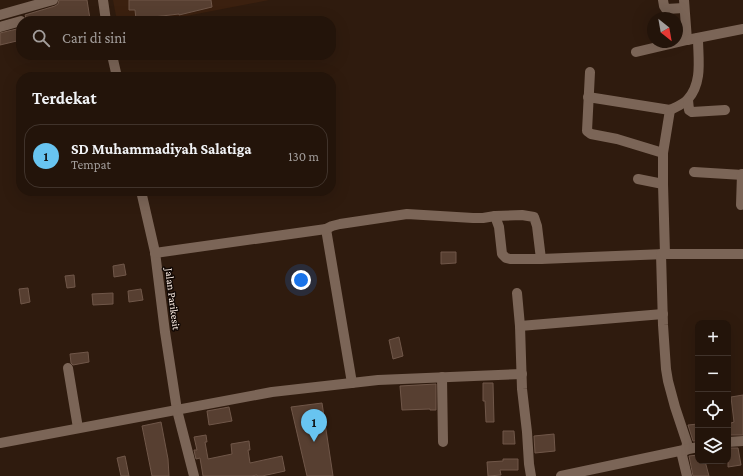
<!DOCTYPE html>
<html lang="id">
<meta charset="utf-8">
<style>
body{margin:0;font-family:"Crimson Pro",serif;background:#2b1d13;color:#f1f3f6}
.controls{position:absolute;right:12px;bottom:12px;display:grid;overflow:hidden;border-radius:8px;box-shadow:0 4px 16px #0002}
.controls button{width:36px;height:36px;display:grid;place-items:center;padding:0;border:0;border-bottom:1px solid #40332b;background:#23140a;color:#f1f3f6;font:20px sans-serif}
.compass{position:absolute;left:647px;top:12px;width:36px;height:36px;border-radius:50%;background:#23140a;box-shadow:0 4px 16px #0002;rotate:149deg}
.you{position:absolute;left:301px;top:280px;width:14px;height:14px;margin:-10px;border:3px solid #fff;border-radius:50%;background:#1a73e8;box-shadow:0 0 0 6px #1a73e833}
.badge{display:grid;place-items:center;width:26px;height:26px;border-radius:50%;background:#68c4f0;color:#111;font-size:13px;font-weight:700}
.pin{position:absolute;translate:-50% -33px;filter:drop-shadow(0 1px 2px #0008)}
.pin::after{content:'';position:absolute;top:21px;width:14px;height:12px;background:inherit;clip-path:polygon(0 0,100% 0,50% 100%)}
.list{margin:0;padding:0;list-style:none}
h2{display:flex;justify-content:space-between;align-items:center;height:52px;margin:0;padding:0 16px;font-size:17px}
h2 small{font-size:13px;font-weight:400;color:#a39e9c}
.list li{display:grid;grid-template-columns:26px 1fr auto;gap:12px;align-items:center;box-sizing:border-box;height:64px;margin:0 8px 8px;padding:0 8px;border:1px solid #40332b;border-radius:16px}
.list b{display:block;font-size:15px;white-space:nowrap}
.list p{margin:0;font-size:13px;white-space:nowrap;color:#a39e9c}
.list em{font-size:13px;font-style:normal;color:#a39e9c}
.icon{flex:none;width:22px;height:22px;fill:none;stroke:currentColor;stroke-width:2;stroke-linecap:round;stroke-linejoin:round}
.map{position:relative;flex:none;width:743px;height:476px;overflow:hidden}
.search{position:absolute;background:#23140a;box-shadow:0 4px 16px #0002;left:16px;top:16px;width:320px;height:44px;display:flex;align-items:center;gap:10px;box-sizing:border-box;padding:0 14px;border-radius:16px;color:#a39e9c;font-size:15px}
.panel{position:absolute;background:#23140a;box-shadow:0 4px 16px #0002;left:16px;top:72px;width:320px;height:124px;border-radius:16px}
.map>svg:first-child{display:block}
</style>
<div class="map">
<svg width="743" height="476" viewBox="0 0 743 476">
<rect width="100%" height="100%" fill="#2f1b0e"/>
<!-- built -->
<polygon fill="#3b200f" points="113,0 269,0 181,17 141,21 117,21"/>
<!-- building -->
<g fill="#573f31" stroke="#705749">
<polygon points="59,0 87,0 90,19 75,21 27,21 25,15 55,6 58,4"/>
<polygon points="129,0 211,0 212,7 179,15 179,14 136,19 135,10 129,10"/>
<polygon points="21,28 21,40 0,45 0,33"/>
<polygon points="441,252 456,252 456,263 441,264"/>
<polygon points="124,264 126,275 114,277 113,266"/>
<polygon points="74,275 75,287 67,288 65,276"/>
<polygon points="28,288 30,302 21,304 19,289"/>
<polygon points="141,289 143,300 129,302 128,291"/>
<polygon points="113,293 113,304 93,305 92,294"/>
<polygon points="399,337 403,356 393,359 389,340"/>
<polygon points="88,352 89,362 73,365 71,363 70,354"/>
<polygon points="483,383 493,383 494,422 486,422 485,401 483,401"/>
<polygon points="436,384 436,410 430,410 430,409 402,410 400,386"/>
<polygon points="743,395 743,435 728,435 728,424 734,422 731,397"/>
<polygon points="322,403 333,476 307,476 291,407"/>
<polygon points="229,407 232,421 209,425 207,411"/>
<polygon points="161,422 168,459 169,476 152,476 142,426"/>
<polygon points="698,424 698,441 693,441 688,425"/>
<polygon points="503,431 514,431 515,444 503,444"/>
<polygon points="554,434 555,451 535,453 534,436"/>
<polygon points="206,435 207,442 205,442 208,459 232,454 231,444 249,441 250,450 248,450 250,463 282,456 285,471 262,476 257,476 257,475 251,476 203,476 200,458 196,459 195,455 194,450 197,450 194,437"/>
<polygon points="728,448 738,448 741,465 728,467"/>
<polygon points="698,455 698,461 705,461 709,476 693,476 689,456"/>
<polygon points="125,456 129,476 121,476 117,458"/>
<polygon points="503,459 518,459 518,470 500,470 501,475 488,476 487,462 503,461"/>
</g>
<g fill="none" stroke-linecap="round" stroke-linejoin="round">
<!-- minor -->
<g stroke="#7b6557" stroke-width="10">
<polyline points="103,0 106,21"/>
<polyline points="663,0 664,6 666,9 684,8"/>
<polyline points="684,0 687,40"/>
<polyline points="0,15 53,0"/>
<polyline points="0,27 21,21"/>
<polyline points="636,52 687,40 743,29"/>
<polyline points="112,55 117,77"/>
<polyline points="590,72 587,131 591,134 617,139 663,153"/>
<path d="M588 97 670 110C676 107 684 104 688 99 703 82 698 58 698 38"/>
<polyline points="688,100 689,110 692,112 725,110"/>
<polyline points="694,172 743,175"/>
<polyline points="638,179 663,184"/>
<polyline points="141,191 155,252 165,332 177,410 194,476"/>
<polyline points="741,205 742,174"/>
<polyline points="495,216 522,215 534,217 537,226 541,259"/>
<polyline points="326,229 352,383"/>
<polyline points="155,253 326,229 332,226 340,224 407,214 473,218 483,218 495,216 499,227 502,254 506,258 510,259 541,259 665,254 743,254"/>
<polyline points="661,254 663,325 666,369 668,381 675,407 687,443 686,450"/>
<polyline points="665,254 663,184 663,153 670,110"/>
<polyline points="517,293 520,326 522,389 527,432 529,464 531,476"/>
<polyline points="520,326 663,314"/>
<polyline points="68,368 78,428"/>
<polyline points="442,377 443,442"/>
<polyline points="728,442 743,441"/>
<polyline points="0,443 272,392 378,380 522,374"/>
<polyline points="681,451 687,476"/>
<polyline points="561,476 698,447"/>
</g>
</g>
<g text-anchor="middle" dominant-baseline="central" stroke-width="3" stroke-linejoin="round" paint-order="stroke">
<!-- street labels -->
<g font-size="11" fill="#fff0e7" stroke="#110804">
<text transform="translate(173 299) rotate(83)">Jalan Parikesit</text>
</g>
</g>
</svg>
<div class="controls">
<button>+</button>
<button>−</button>
<button><svg class="icon" aria-label="locate" viewBox="0 0 24 24"><circle cx="12" cy="12" r="6"/><path d="M12 2v4M12 18v4M2 12h4M18 12h4"/></svg></button>
<button><svg class="icon" aria-label="layers" viewBox="0 0 24 24"><path d="M12 4l9 5-9 5-9-5zM3 14l9 5 9-5"/></svg></button>
</div>
<svg class="compass" viewBox="-18 -18 36 36"><path d="M0-13l5 13h-10z" fill="#e53935"/><path d="M0 13l5-13h-10z" fill="#a39e9c"/></svg>
<div class="you"></div>
<div class="pin badge" style="left:314px;top:442px">1</div>
<div class="search"><svg class="icon" aria-label="search" viewBox="0 0 24 24"><circle cx="10" cy="10" r="6"/><path d="M15 15l6 6"/></svg>Cari di sini</div>
<section class="panel">
<h2>Terdekat<small></small></h2>
<ul class="list">
<li><span class="badge">1</span><div><b>SD Muhammadiyah Salatiga</b><p>Tempat</p></div><em>130 m</em></li>
</ul>
</section>
</div>
